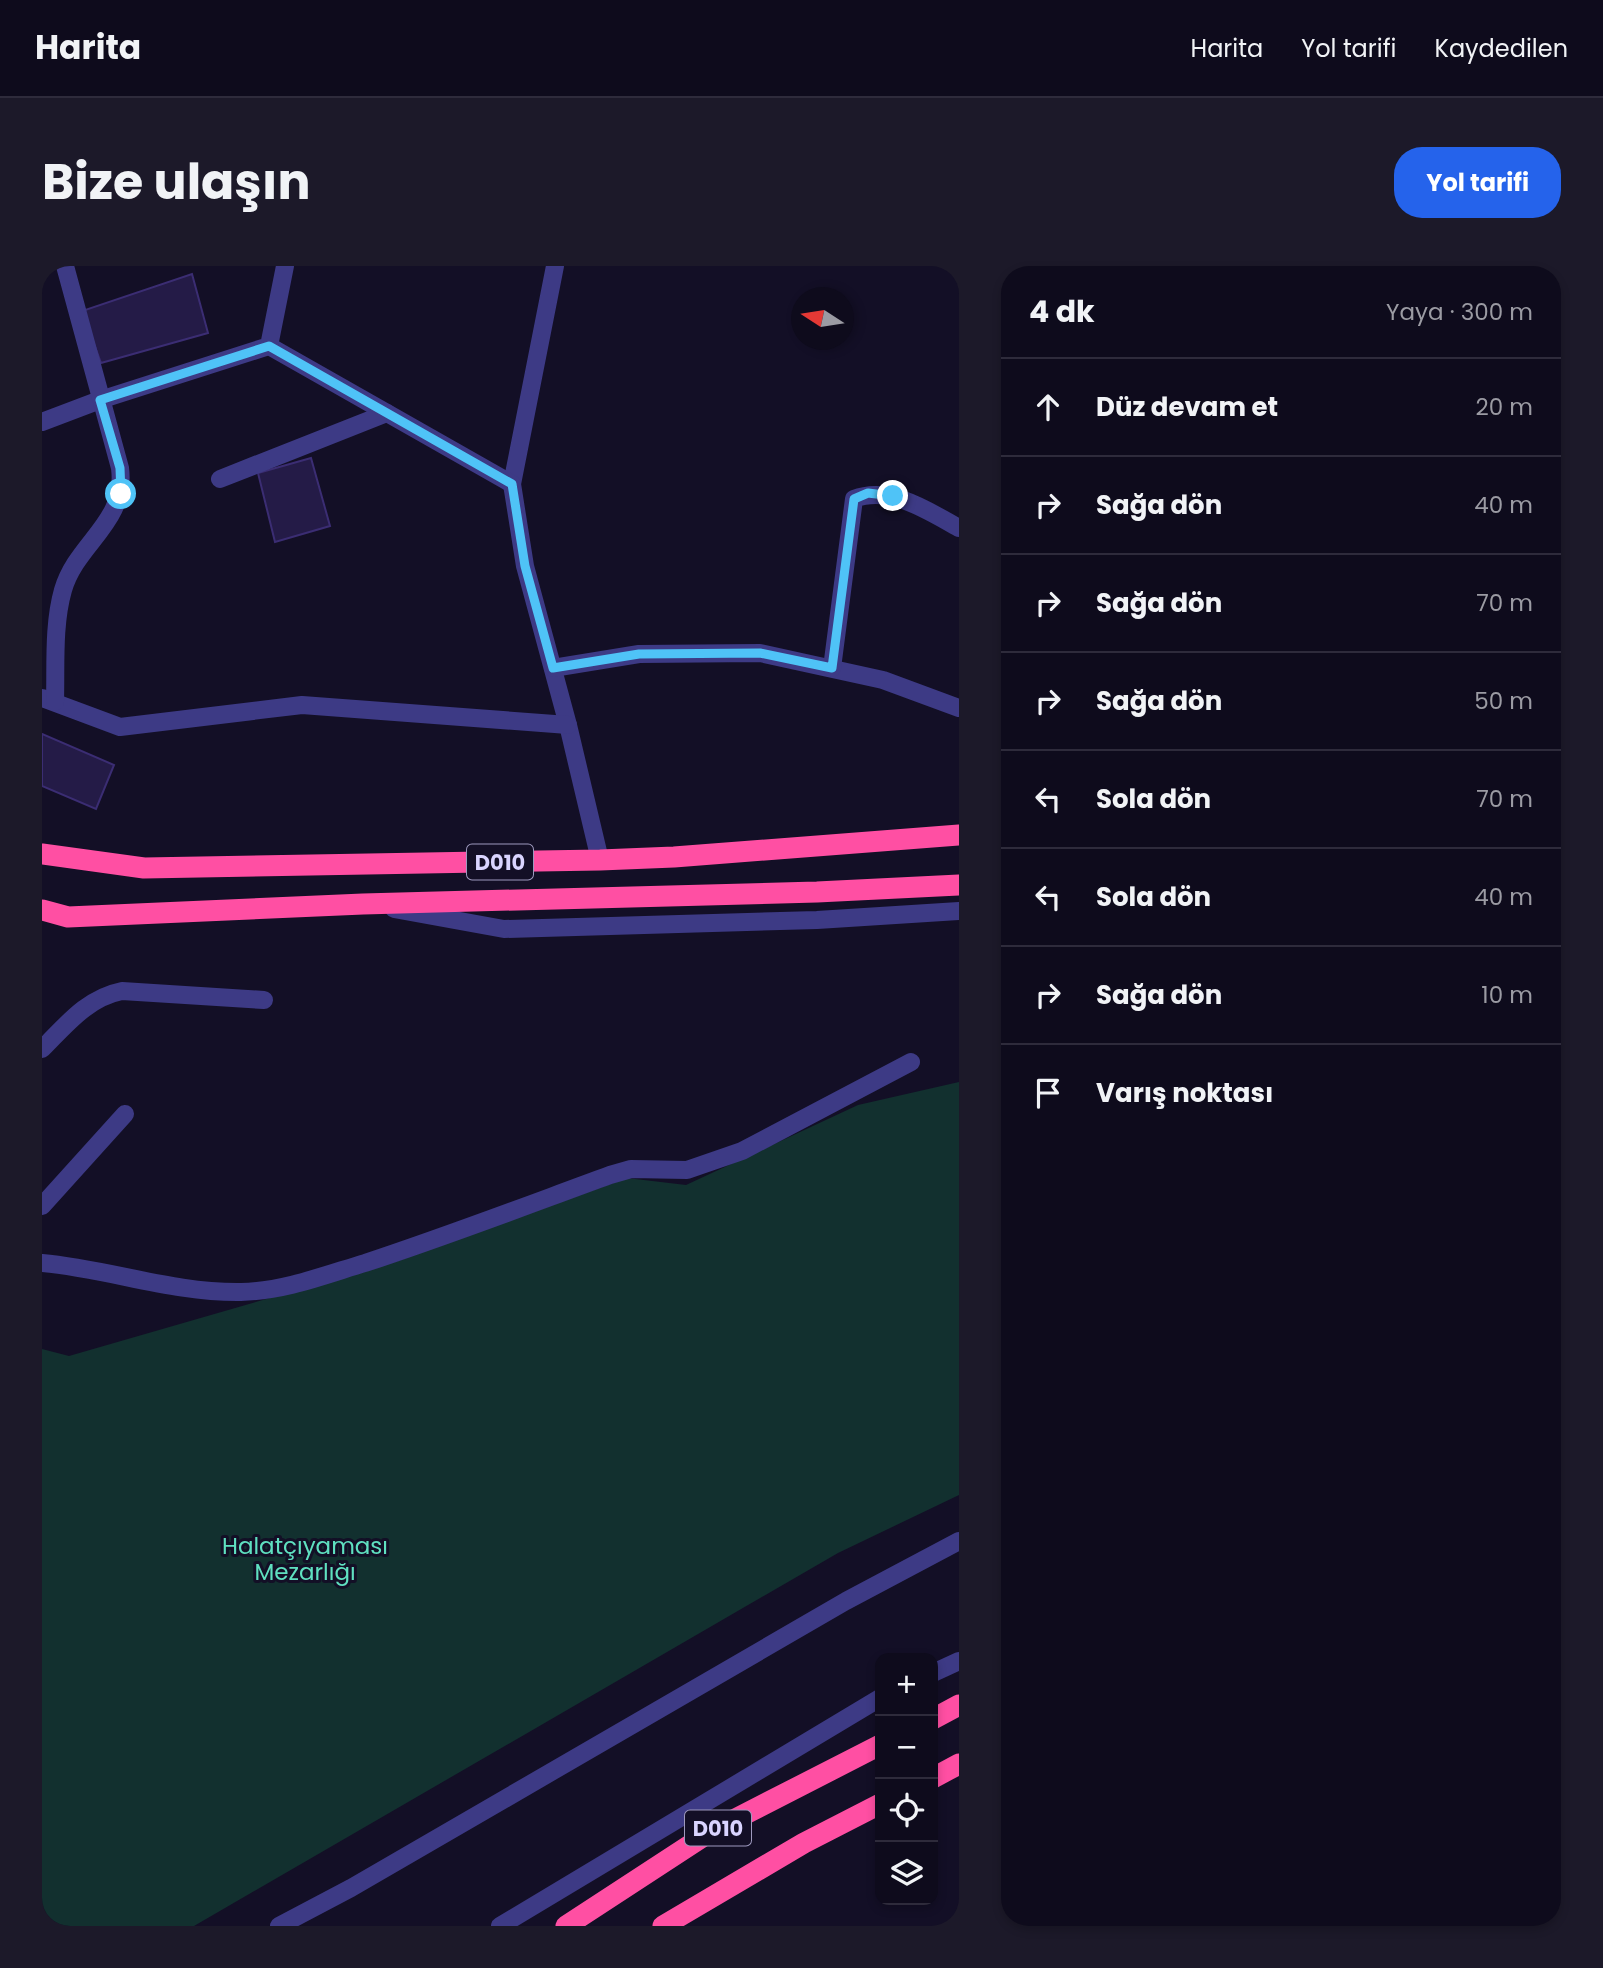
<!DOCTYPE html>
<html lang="tr">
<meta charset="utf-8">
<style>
body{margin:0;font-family:Poppins,sans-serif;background:#1c1929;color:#f1f3f6}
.controls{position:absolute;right:21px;bottom:21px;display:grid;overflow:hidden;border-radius:14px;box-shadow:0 4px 10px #0003}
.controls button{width:63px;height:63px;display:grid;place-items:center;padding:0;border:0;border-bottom:2px solid #2e2b3b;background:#0e0b1c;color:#f1f3f6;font:35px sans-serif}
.compass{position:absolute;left:749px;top:21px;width:63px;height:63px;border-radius:50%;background:#0e0b1c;box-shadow:0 4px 10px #0003;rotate:282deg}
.stop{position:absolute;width:21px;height:21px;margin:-16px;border:5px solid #4fc3f7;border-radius:50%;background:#fff}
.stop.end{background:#4fc3f7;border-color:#fff;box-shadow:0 2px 7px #0008}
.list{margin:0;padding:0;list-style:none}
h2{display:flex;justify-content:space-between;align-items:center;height:91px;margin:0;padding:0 28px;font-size:30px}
h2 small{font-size:23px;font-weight:400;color:#9b9ba3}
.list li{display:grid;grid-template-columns:46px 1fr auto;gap:21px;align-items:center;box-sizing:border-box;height:98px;padding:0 28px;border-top:2px solid #2e2b3b}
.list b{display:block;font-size:26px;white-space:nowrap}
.list em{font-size:23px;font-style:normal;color:#9b9ba3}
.icon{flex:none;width:38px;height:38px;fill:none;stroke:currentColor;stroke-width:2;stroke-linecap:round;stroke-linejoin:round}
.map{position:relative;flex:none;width:917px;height:1660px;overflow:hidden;border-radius:28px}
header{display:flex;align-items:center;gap:42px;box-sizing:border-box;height:98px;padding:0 35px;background:#0e0b1c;border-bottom:2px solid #2e2b3b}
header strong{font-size:33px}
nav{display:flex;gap:38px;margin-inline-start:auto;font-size:24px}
.intro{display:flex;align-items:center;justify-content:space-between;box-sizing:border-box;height:168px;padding:0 42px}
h1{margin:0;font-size:49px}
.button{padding:18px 32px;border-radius:28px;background:#2563eb;color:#fff;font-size:24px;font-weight:700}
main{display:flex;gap:42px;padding:0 42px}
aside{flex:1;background:#0e0b1c;border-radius:28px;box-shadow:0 4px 10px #0003}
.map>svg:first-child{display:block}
</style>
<header>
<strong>Harita</strong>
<nav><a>Harita</a><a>Yol tarifi</a><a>Kaydedilen</a></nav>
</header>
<div class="intro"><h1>Bize ulaşın</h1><a class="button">Yol tarifi</a></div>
<main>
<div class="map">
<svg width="917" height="1660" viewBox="0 0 917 1660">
<rect width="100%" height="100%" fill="#130f26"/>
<!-- green -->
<polygon fill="#12302f" points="917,816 917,1229 796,1287 152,1660 0,1660 0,1083 27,1090 356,995 585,912 644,919 816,839"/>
<!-- building -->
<g fill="#241b47" stroke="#3b2d73" stroke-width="2">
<polygon points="150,8 166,67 59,97 40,45"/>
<polygon points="269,192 288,260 233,276 216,207"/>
<polygon points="0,468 72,499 54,543 0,520"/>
</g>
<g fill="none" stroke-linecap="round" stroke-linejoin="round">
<!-- minor -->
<g stroke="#3d3a85" stroke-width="18">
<polyline points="513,0 470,218 483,300 526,459 558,594"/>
<polyline points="227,80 470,218"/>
<polyline points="0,156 58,134 227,80 243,0"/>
<polyline points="178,213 345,147"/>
<polyline points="511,402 597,388 718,387 841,414 917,442"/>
<path d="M790 402 812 233C848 219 886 245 917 262"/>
<polyline points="0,432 78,461 260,439 526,459"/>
<path d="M13 436C14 400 11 359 21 324 35 276 85 257 78 202L23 0"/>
<polyline points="352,643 462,663 775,654 917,645"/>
<path d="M0 783C24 759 45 732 80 725L222 734"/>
<polyline points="0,940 83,848"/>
<path d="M0 997C67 1003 131 1027 199 1026 242 1025 283 1009 323 997 405 970 486 939 568 909L589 903 645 904 700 885 869 796"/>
<polyline points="891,1407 917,1395"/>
<polyline points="237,1660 309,1622 804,1335 917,1275"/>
<polyline points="458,1660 838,1432"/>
</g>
<!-- highway -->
<g stroke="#ff4fa3" stroke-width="21">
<polyline points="0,588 102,602 558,594 632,591 917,569"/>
<polyline points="0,644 26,651 321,638 775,626 917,619"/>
<polyline points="891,1453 917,1439"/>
<polyline points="891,1512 917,1498"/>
<polyline points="524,1660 668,1566 838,1479"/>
<polyline points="621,1660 762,1577 838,1538"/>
</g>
</g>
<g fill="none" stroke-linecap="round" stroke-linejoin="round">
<!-- route -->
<polyline stroke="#4fc3f7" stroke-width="9" points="79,228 78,202 58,134 227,80 470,218 483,300 511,402 597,388 718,387 790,402 812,233 826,227 851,230"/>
</g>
<g text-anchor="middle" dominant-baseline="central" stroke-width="6" stroke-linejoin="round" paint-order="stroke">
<!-- shield labels -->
<g fill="#130f26" stroke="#9e99be" stroke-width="2">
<rect x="425" y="578.5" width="66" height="35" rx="5"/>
<rect x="643" y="1544.5" width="66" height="35" rx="5"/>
</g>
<g font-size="21" font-weight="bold" fill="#d9d4ff">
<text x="458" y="596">D010</text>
<text x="676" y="1562">D010</text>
</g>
<!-- park labels -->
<g font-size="23" fill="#5fe0c0" stroke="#130f26">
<text x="263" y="1280">Halatçıyaması<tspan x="263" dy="26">Mezarlığı</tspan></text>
</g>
</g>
</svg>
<div class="controls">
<button>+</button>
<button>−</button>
<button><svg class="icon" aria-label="locate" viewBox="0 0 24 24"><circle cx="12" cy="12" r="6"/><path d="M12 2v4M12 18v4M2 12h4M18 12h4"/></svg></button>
<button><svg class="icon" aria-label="layers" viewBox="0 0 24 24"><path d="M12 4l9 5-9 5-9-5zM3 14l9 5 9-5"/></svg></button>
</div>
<svg class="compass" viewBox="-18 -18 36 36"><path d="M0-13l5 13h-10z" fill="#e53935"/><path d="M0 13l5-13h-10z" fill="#9b9ba3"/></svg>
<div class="stop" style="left:79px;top:228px"></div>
<div class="stop end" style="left:851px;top:230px"></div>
</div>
<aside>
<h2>4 dk<small>Yaya · 300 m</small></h2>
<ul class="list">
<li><svg class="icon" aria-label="ahead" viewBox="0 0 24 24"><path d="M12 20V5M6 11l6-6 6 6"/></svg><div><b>Düz devam et</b></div><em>20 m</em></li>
<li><svg class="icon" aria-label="right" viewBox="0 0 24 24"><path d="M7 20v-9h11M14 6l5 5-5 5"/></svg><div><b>Sağa dön</b></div><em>40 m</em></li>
<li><svg class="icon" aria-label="right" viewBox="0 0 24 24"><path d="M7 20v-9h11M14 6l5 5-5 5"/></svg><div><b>Sağa dön</b></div><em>70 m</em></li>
<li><svg class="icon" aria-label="right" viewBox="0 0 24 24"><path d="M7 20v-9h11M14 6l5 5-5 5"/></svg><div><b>Sağa dön</b></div><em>50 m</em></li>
<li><svg class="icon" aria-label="left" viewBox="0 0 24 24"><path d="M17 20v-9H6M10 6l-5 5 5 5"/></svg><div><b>Sola dön</b></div><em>70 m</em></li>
<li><svg class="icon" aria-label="left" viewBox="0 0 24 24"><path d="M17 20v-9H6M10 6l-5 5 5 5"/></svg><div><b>Sola dön</b></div><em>40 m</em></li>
<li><svg class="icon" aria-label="right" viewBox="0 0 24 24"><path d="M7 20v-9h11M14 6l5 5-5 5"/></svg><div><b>Sağa dön</b></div><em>10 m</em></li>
<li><svg class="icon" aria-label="arrive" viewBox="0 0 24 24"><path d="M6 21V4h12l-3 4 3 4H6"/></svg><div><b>Varış noktası</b></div></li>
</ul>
</aside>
</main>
